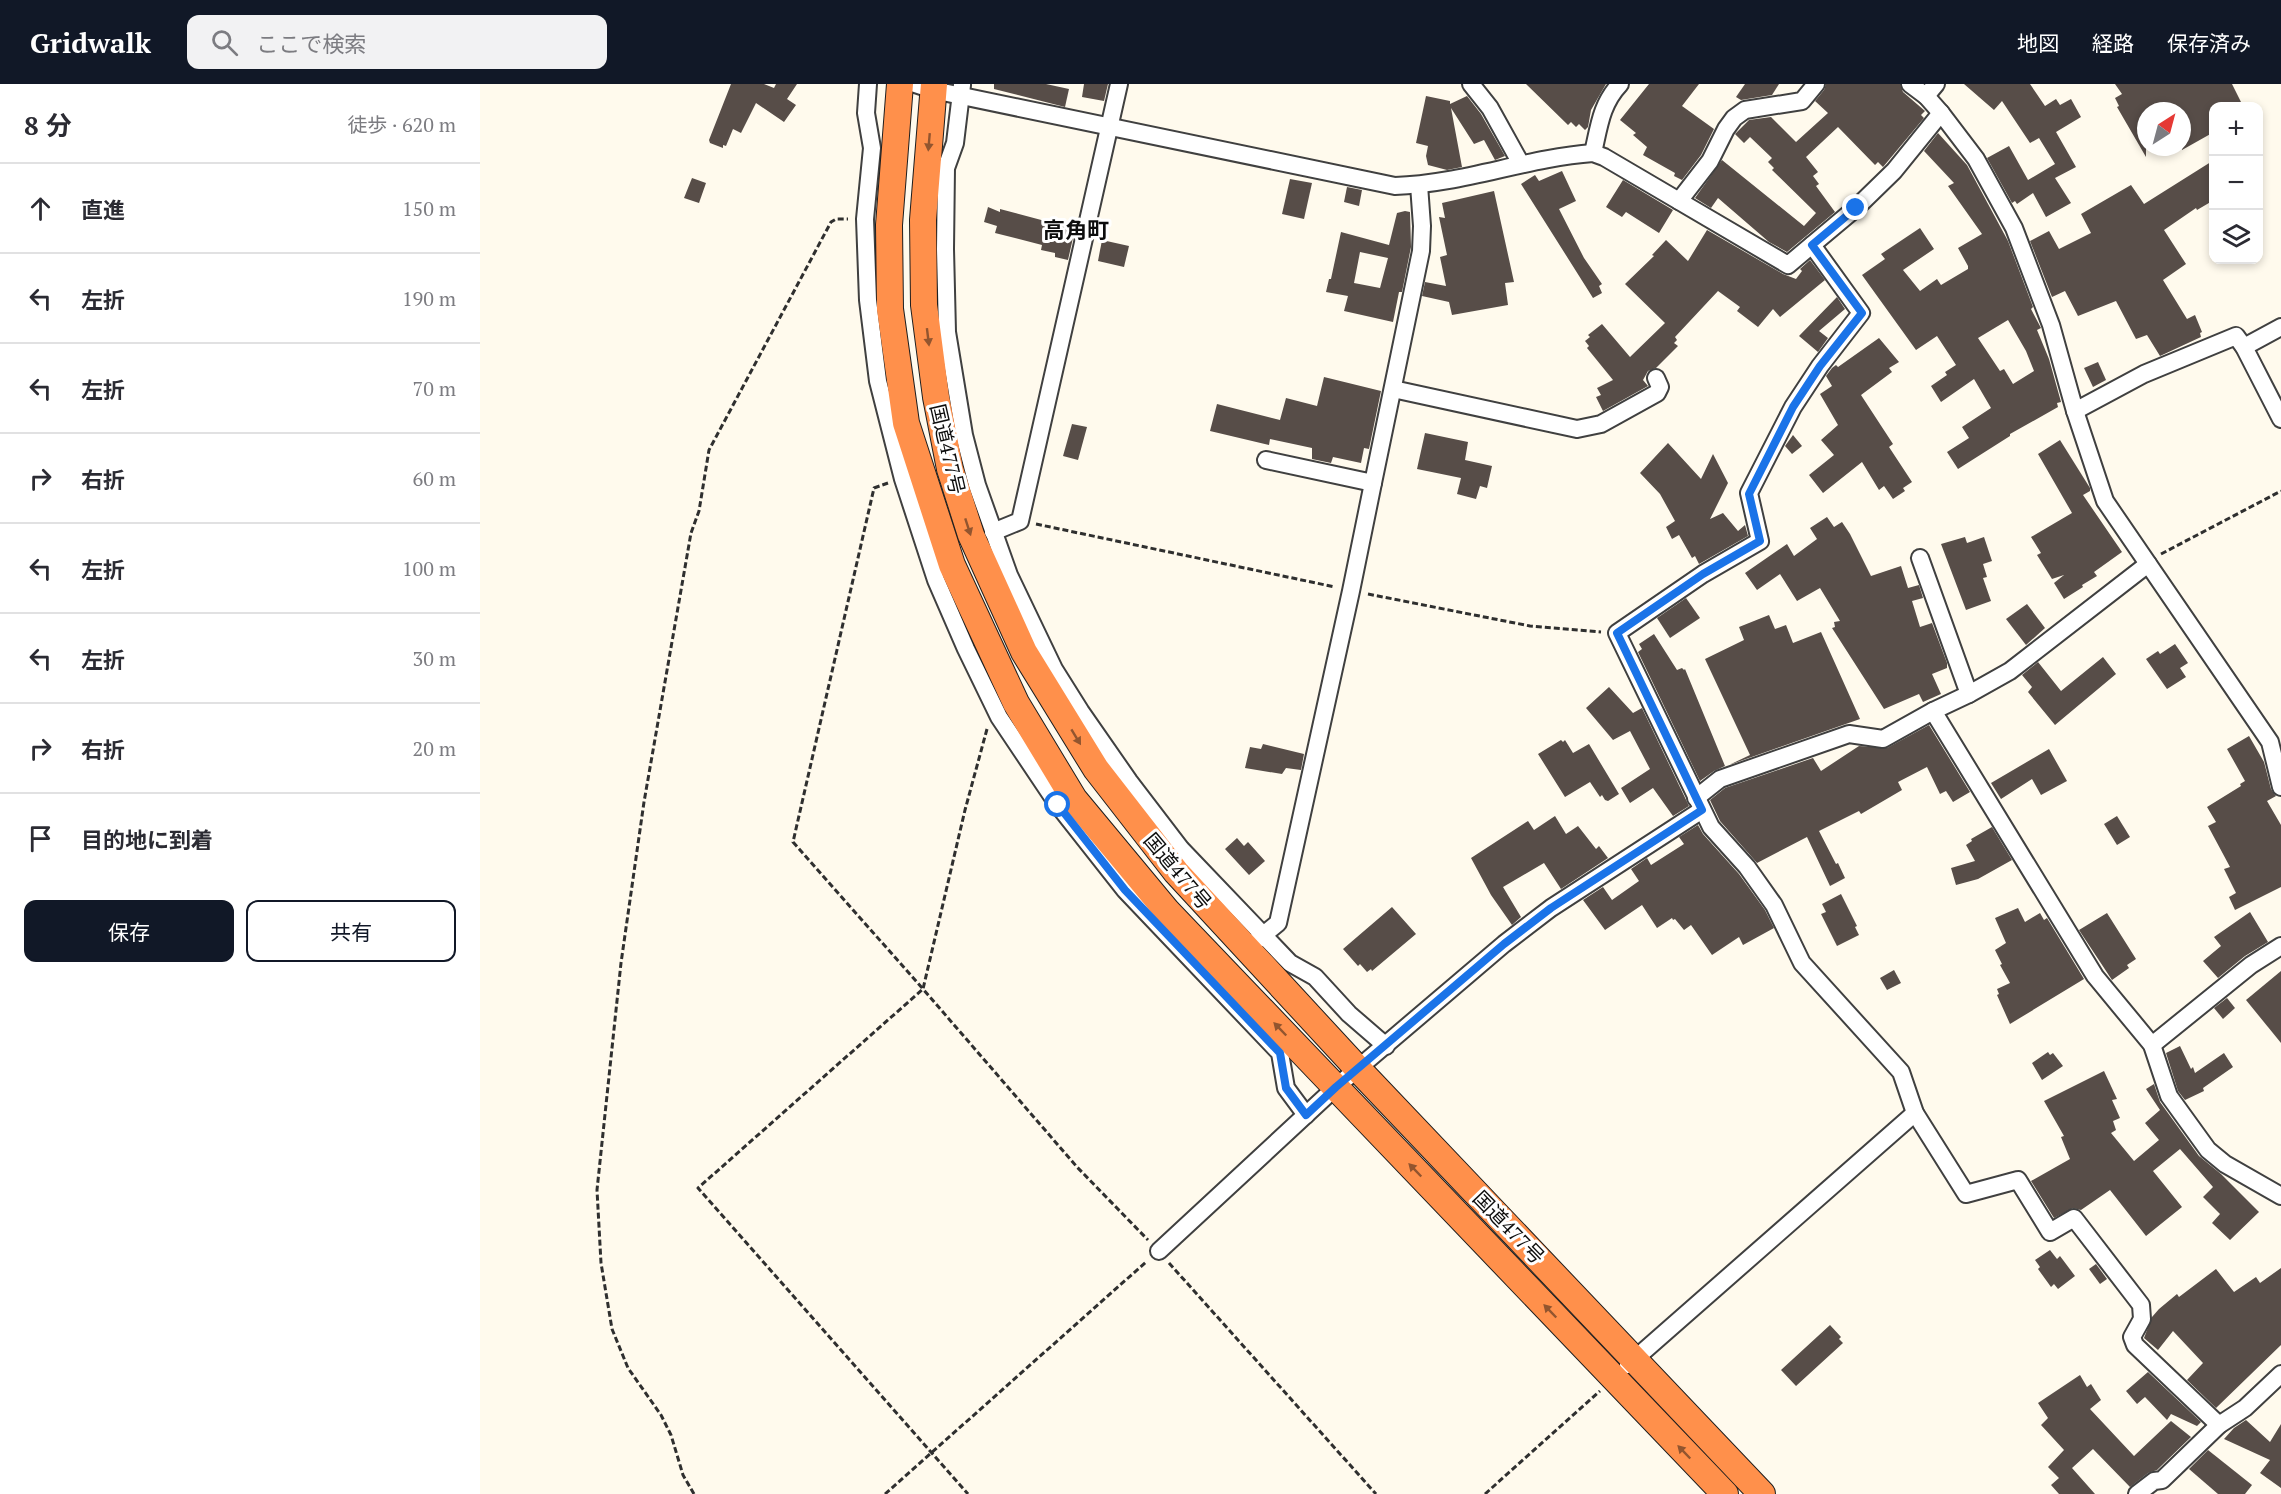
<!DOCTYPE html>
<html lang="ja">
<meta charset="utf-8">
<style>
body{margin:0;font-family:"PT Serif","Noto Sans JP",serif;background:#f2f2f3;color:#2b2b33}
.controls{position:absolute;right:18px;top:18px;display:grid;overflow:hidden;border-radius:12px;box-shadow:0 3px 9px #0003}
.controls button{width:54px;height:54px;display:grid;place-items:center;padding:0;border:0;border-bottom:2px solid #e1e1e2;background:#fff;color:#2b2b33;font:30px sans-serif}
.compass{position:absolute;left:1657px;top:18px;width:54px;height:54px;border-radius:50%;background:#fff;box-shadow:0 3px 9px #0003;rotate:36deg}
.stop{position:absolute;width:18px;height:18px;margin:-14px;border:4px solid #1a73e8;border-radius:50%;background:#fff}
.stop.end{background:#1a73e8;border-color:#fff;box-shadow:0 2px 6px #0008}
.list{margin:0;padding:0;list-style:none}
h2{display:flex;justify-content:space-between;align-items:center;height:78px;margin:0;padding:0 24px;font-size:26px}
h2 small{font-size:20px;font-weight:400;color:#7c7c81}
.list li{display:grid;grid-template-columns:39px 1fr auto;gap:18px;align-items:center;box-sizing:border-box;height:90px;padding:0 24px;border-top:2px solid #e1e1e2}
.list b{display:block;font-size:22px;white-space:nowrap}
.list em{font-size:20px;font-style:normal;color:#7c7c81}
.actions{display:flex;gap:12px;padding:18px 24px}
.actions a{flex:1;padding:14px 0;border:2px solid #111827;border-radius:12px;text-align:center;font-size:21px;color:#111827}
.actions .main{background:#111827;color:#fff}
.icon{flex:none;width:33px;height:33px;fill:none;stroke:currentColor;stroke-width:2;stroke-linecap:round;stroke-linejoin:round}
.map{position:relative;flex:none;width:1801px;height:1410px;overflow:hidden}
header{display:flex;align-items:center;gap:36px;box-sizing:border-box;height:84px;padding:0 30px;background:#111827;color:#fff}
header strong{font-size:28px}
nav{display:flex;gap:33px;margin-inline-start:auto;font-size:21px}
.search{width:420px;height:54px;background:#f2f2f3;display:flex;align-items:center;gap:15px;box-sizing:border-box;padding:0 21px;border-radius:12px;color:#7c7c81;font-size:22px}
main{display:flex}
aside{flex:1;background:#fff}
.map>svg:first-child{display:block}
</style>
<header>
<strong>Gridwalk</strong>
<div class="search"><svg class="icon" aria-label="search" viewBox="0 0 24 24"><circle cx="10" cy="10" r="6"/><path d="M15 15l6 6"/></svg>ここで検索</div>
<nav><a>地図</a><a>経路</a><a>保存済み</a></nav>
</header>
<main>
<aside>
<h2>8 分<small>徒歩 · 620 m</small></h2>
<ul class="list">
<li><svg class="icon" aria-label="ahead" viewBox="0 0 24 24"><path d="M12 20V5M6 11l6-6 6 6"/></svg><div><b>直進</b></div><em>150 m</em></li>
<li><svg class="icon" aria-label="left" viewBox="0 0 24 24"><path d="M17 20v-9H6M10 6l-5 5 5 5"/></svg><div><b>左折</b></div><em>190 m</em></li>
<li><svg class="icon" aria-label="left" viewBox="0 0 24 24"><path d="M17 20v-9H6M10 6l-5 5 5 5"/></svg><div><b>左折</b></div><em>70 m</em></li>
<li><svg class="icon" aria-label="right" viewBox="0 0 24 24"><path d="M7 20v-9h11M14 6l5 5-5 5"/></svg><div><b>右折</b></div><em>60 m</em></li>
<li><svg class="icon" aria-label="left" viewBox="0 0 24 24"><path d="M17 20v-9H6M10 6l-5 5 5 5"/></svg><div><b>左折</b></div><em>100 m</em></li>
<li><svg class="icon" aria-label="left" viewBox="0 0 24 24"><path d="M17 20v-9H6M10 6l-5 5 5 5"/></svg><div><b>左折</b></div><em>30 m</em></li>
<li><svg class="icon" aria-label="right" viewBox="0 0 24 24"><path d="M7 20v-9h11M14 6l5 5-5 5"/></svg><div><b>右折</b></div><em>20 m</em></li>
<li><svg class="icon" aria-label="arrive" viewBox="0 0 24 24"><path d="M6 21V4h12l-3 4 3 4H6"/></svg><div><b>目的地に到着</b></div></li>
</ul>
<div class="actions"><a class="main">保存</a><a>共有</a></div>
</aside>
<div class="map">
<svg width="1801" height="1410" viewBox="0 0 1801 1410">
<rect width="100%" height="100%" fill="#fffaed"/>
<!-- building -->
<g fill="#574d48" fill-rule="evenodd">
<polygon points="251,0 284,0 294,4 296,0 317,0 307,15 316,21 304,38 276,19 261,49 253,45 246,62 243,61 243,64 230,59 229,56"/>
<polygon points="514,0 566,0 589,5 585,23 514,5"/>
<polygon points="604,0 628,0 624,17 602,13"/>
<polygon points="1046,0 1126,0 1111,26 1108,43 1105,46 1099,40 1096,43 1091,38 1088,41"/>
<polygon points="1169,0 1219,0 1202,22 1234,45 1221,71 1202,96 1194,92 1195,89 1163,71 1167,63 1153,51 1156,49 1140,36"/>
<polygon points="1265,0 1299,0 1292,11 1261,16 1256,13"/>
<polygon points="1346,0 1420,0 1423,8 1445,27 1441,31 1444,34 1403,83 1398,78 1395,81 1358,43 1326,73 1338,88 1333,92 1339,100 1336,102 1355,128 1307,168 1289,158 1238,114 1231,124 1215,114 1242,76 1324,142 1336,129 1292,86 1294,84 1288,78 1292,74 1270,53 1264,59 1255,50 1269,36 1291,33 1316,58 1348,29 1335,17 1344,6"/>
<polygon points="1484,0 1550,0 1565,22 1576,15 1580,21 1591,15 1601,33 1576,48 1596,83 1575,94 1591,119 1566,133 1553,109 1537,120 1535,117 1532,119 1507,74 1529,62 1548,96 1575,80 1559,54 1550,59 1522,17 1514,26"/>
<polygon points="1635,0 1752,0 1763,22 1734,22 1734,48 1702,66 1702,27 1666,27 1666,73 1637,23 1639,22 1635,14 1642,10"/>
<polygon points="946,12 970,17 970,20 987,12 1001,30 1025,72 1015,76 1004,56 994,60 971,24 982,83 967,86 948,81 946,72 948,62 936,59"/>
<path d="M1458 49 1487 81 1528 157 1553 223 1551 225 1561 244 1557 246 1569 275 1581 318 1577 319 1578 323 1530 350V352L1478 385 1467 368 1489 354 1482 343 1511 324 1494 295 1461 318 1451 302 1467 291 1465 288 1476 281 1457 252 1436 266 1382 191 1405 175 1401 170 1440 144 1454 165 1423 186 1440 207 1457 195 1461 201 1488 185V182L1478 164 1502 150 1468 102 1474 99 1444 67ZM1528 236 1546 267 1554 287 1533 300 1524 285 1520 287 1498 254Z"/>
<polygon points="1734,76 1734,116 1717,126 1716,124 1684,146 1706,180 1683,196 1707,235 1715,231 1722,248 1720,249 1721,253 1680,272 1667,251 1656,255 1636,217 1598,232 1585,207 1572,213 1550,157 1569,147 1579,165 1611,149 1601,130 1651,101 1664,120"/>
<polygon points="1082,87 1096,117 1079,125 1104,174 1122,200 1119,202 1122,209 1113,214 1041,100 1055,91 1059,97"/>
<polygon points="212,94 226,99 219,119 204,114"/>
<polygon points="810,95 832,99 824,135 802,130"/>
<polygon points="1143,96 1193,126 1179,149 1146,128 1142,133 1126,123"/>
<polygon points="867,103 882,106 879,122 864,118"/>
<polygon points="1014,107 1034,198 1025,199 1028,221 972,231 969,218 942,212 945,198 966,202 960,173 967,171 959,133 965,134 962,119"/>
<polygon points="508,123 520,128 520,125 595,145 588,176 575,173 575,169 561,166 562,161 515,149 517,142 504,138"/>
<path d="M925 127 930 128 931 163 922 208H919L913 238 864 227 868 212 846 208 849 195H851L861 148 909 161 917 129ZM880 168 908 174 900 204 874 199Z"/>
<polygon points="1227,146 1303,190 1316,195 1322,187 1320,185 1330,176 1345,196 1300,233 1293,225 1278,243 1257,227 1260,223 1238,207 1195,253 1197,256 1194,259 1198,262 1176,284 1168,287 1163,296 1168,302 1123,327 1116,313 1121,311 1117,304 1133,296 1107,264 1109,262 1105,257 1110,253 1108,251 1122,240 1150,273 1185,239 1145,200 1174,172 1172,171 1186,156 1208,177"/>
<polygon points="622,156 649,162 644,183 618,177"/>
<polygon points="1357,213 1365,225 1339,247 1348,254 1338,268 1319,252"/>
<polygon points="1399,254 1419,278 1409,284 1412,288 1381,311 1413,360 1409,363 1432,398 1423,404 1425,407 1413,415 1404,402 1399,406 1382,378 1343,409 1329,391 1354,371 1341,356 1358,341 1340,310 1352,302 1346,292 1352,284 1356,281 1358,283"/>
<polygon points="1618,278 1626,296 1613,303 1604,284"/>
<polygon points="844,293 901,307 889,365 884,364 881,379 853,373 851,379 832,375 832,364 790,355 789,361 730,347 737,320 800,336 806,314 837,322"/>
<polygon points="592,340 607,343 598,376 583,372"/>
<polygon points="945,349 988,358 985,376 1012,382 1007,404 1000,402 996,415 977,410 981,394 937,385"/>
<polygon points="1313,351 1322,362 1312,370 1305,362"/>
<polygon points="1580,356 1610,404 1610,407 1603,411 1642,468 1614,488 1617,492 1602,501 1603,503 1584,515 1574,499 1584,491 1572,495 1557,471 1561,469 1551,453 1592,429 1558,370"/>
<polygon points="1188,359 1221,395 1233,370 1248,399 1230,435 1243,429 1258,447 1265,441 1268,452 1219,480 1215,472 1212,474 1199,451 1192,455 1186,443 1195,437 1180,410 1160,389"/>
<polygon points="1347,433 1354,443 1362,438 1370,450 1391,492 1421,482 1428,504 1439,501 1443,514 1432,517 1440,543 1452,539 1467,579 1467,584 1452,590 1461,610 1443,618 1439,610 1404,625 1352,544 1355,543 1354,538 1360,537 1340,504 1317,517 1300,490 1277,506 1265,489 1307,460 1314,472 1337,455 1330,444"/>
<polygon points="1485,453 1487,459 1504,453 1512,477 1503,480 1507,493 1503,494 1511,517 1486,526 1461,460"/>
<polygon points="1206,514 1220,534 1190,554 1177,534"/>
<polygon points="1547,520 1565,544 1546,561 1526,535"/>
<polygon points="1289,531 1295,545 1306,541 1313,559 1341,548 1380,635 1249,681 1270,671 1225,575 1264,556 1259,543"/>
<polygon points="1174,550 1197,586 1202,584 1204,586 1205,585 1245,682 1234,687 1220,697 1158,568 1162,565 1159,560"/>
<polygon points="1695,560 1708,579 1700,584 1706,593 1687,605 1666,575 1678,567 1680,570"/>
<polygon points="1623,573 1636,590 1575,641 1548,608 1552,603 1542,591 1558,578 1581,607"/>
<polygon points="1129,603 1153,629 1162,624 1209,722 1193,732 1173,704 1150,719 1141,704 1170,685 1150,647 1133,656 1106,624"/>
<polygon points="1449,641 1490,708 1473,718 1466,707 1460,710 1447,683 1418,698 1422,706 1381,730 1379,727 1339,747 1356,780 1358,779 1365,794 1350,802 1327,753 1277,779 1240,737 1230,716 1245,704 1333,674 1341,687 1379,662 1407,664"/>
<polygon points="1769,652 1784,678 1791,705 1796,712 1787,717 1801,741 1801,803 1755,826 1749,813 1756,809 1744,785 1750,783 1728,742 1736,738 1727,723 1761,702 1760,700 1765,697 1747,665"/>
<polygon points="1081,656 1083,658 1085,656 1093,669 1109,660 1139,710 1128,717 1125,716 1122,711 1120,713 1110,698 1085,713 1058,670"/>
<polygon points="783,660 824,670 821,686 806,684 802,690 765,684 770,663 781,665"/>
<polygon points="1569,665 1587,697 1561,711 1552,695 1521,715 1511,699"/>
<polygon points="1075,732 1086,750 1098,742 1116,765 1119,762 1128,774 1081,805 1064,779 1023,803 1041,833 1032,841 1011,811 991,774 1048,737 1054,746"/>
<polygon points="1637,732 1650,753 1637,761 1624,740"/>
<polygon points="1218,741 1223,750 1259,790 1285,826 1294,844 1263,861 1259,853 1232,871 1211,841 1204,846 1195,835 1193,836 1192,834 1177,844 1162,821 1125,846 1103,816 1123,803 1132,816 1159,797 1151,785 1167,774 1171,781 1204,760 1199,753"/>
<polygon points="1512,743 1532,776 1498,795 1476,801 1471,784 1495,777 1486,761 1492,757 1491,755"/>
<polygon points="757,754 764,762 768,758 785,777 769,791 745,765"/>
<polygon points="1361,810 1377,842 1375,843 1379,851 1357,862 1341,830 1346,828 1342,820"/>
<polygon points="912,823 936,850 892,887 891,885 887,888 880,880 878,882 863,865"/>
<polygon points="1538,824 1545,838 1560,829 1564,836 1567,834 1604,895 1530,940 1517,911 1519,910 1517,905 1530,899 1520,881 1522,880 1515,866 1526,859 1515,834"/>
<polygon points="1770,828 1788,858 1765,872 1738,894 1723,877 1741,862 1734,853"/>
<polygon points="1627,829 1656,875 1647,881 1649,884 1632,896 1599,846"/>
<polygon points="1414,886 1421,899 1407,906 1400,894"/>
<polygon points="1801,887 1801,959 1766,916"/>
<polygon points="1747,914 1755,924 1743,935 1734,924"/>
<polygon points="1700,962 1711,985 1713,983 1715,989 1744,969 1753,983 1723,1004 1724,1007 1705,1016 1698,1007 1686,969"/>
<polygon points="1568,968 1570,971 1573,969 1583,982 1562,996 1552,979"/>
<polygon points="1624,987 1637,1015 1632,1016 1640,1034 1633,1037 1636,1046 1631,1049 1654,1077 1679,1056 1665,1039 1680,1026 1666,1005 1674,1000 1680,1018 1719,1072 1741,1090 1779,1128 1750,1156 1732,1139 1740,1130 1723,1113 1733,1103 1700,1065 1673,1087 1702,1123 1666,1152 1630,1106 1601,1126 1593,1124 1574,1134 1551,1097 1590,1075 1581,1053 1584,1052 1564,1017"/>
<polygon points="1570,1166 1577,1175 1580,1172 1595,1192 1578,1205 1574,1200 1571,1203 1558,1185 1560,1183 1555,1176"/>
<polygon points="1616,1180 1627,1195 1620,1200 1609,1185"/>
<polygon points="1801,1184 1801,1261 1736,1324 1707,1296 1723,1279 1693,1247 1678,1266 1664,1254 1672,1233 1679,1225 1697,1210 1699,1213 1736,1185 1754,1208 1776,1193 1780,1199"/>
<polygon points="1350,1241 1361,1253 1359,1255 1363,1259 1316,1302 1301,1286"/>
<polygon points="1668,1288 1721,1338 1717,1342 1691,1330 1687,1336 1665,1313 1657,1320 1646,1307"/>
<polygon points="1600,1291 1607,1303 1611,1300 1621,1316 1610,1325 1654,1372 1691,1337 1711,1353 1677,1386 1668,1389 1650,1403 1613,1365 1592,1384 1615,1410 1579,1410 1571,1401 1579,1394 1568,1383 1584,1366 1561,1341 1568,1334 1558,1319"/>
<polygon points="1766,1336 1790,1358 1801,1340 1801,1404 1780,1389 1790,1376 1744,1355 1754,1344"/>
<polygon points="1728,1366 1772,1401 1765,1410 1738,1410 1709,1385"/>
</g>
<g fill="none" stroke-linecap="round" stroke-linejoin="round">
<defs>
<g id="minor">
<polyline points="388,0 386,29 392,64 385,135 388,216 398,297 423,395 456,496 486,565 519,633 578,721 645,806 800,969 806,1004 826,1031"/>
<path d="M435 0 453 6 915 102C982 100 1046 74 1113 69L1124 73 1308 181 1376 124 1414 87 1461 29"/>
<polyline points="991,0 1010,24 1041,80"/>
<polyline points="1430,0 1446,12 1461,29 1496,75 1534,144 1571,241 1595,327 1625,417 1790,658 1801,703"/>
<polyline points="482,1 475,59 466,84 465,165 467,248 484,351 497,401 529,491 574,585 601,628 649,697 701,765 810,879 835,893 869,930 906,962"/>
<polyline points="1446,12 1456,0"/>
<path d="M1113 69C1119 43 1121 20 1140 0"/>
<polyline points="1199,117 1230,77 1246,45 1254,34 1265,26 1322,17 1336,0"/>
<polyline points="1332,161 1381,229 1340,282 1313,323 1269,409 1280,457 1223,490 1137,549 1231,743 1267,783 1294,821 1322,879 1421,988 1435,1029 1486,1110 1538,1096 1570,1148 1594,1134 1661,1221 1662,1235 1652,1253 1655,1261 1739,1341"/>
<polyline points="1764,263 1801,243"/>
<polyline points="913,305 1097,345 1121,340 1177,309 1180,303 1176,294"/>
<polyline points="1595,327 1664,290 1756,252 1764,263 1801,335"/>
<polyline points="786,376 893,399 941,167 942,142 939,101"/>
<polyline points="513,448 540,437 639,0"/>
<polyline points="1440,474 1489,610"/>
<polyline points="1453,627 1615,892 1672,961 1689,1012 1728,1066 1745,1080 1801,1112"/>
<polyline points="1216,714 1240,695 1369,650 1403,655 1453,627 1489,610 1530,587 1668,480"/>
<polyline points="776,857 798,839 871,507 893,399"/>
<polyline points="1672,961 1771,881 1801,862"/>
<polyline points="679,1167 856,1003 1024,860 1071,824 1222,726"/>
<polyline points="1148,1281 1435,1029"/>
<polyline points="1657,1410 1674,1397 1682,1396 1739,1341 1765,1324 1801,1290"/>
</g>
<g id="highway">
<polyline points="420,0 409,141 410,225 426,339 472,481 536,619 594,715 687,827 1245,1410"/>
<polyline points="454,0 443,136 444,221 456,313 470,385 491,451 544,568 616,685 696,788 878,985 1282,1410"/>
</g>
</defs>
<!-- minor casing -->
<use href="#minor" stroke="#404040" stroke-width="20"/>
<!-- highway casing -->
<use href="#highway" stroke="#1e1e1e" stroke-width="28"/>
<!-- path -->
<g stroke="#2f2f2f" stroke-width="3" stroke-dasharray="6 3" stroke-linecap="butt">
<polyline points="408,399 394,404 313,758 443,905 218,1104 488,1410"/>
<polyline points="556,440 855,503"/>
<polyline points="1681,470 1801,407"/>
<polyline points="888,510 1050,542 1121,548"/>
<polyline points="507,645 485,726 443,905 597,1083 668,1156"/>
<polyline points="689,1179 896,1410"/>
<polyline points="214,1410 203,1391 191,1351 181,1331 148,1284 132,1245 121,1179 117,1106 141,879 164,718 211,449 219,427 229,366 351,138 356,135 368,135"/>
<polyline points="405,1410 666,1178"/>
<polyline points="1005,1410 1120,1307"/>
</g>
<!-- minor -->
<use href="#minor" stroke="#fff" stroke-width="16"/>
<!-- highway -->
<use href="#highway" stroke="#ff904b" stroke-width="26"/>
</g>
<!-- one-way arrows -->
<defs><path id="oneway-solid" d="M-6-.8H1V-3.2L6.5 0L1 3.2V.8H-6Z" transform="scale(1.5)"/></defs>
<g fill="#92552f">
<use href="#oneway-solid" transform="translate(449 58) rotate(95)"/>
<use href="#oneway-solid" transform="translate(448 253) rotate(83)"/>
<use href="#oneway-solid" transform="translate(488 443) rotate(72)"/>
<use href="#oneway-solid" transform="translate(596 653) rotate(59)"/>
<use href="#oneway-solid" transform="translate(800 945) rotate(-134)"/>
<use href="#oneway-solid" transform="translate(935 1086) rotate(-134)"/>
<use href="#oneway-solid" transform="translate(1070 1227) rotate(-134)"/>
<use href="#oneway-solid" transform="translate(1204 1368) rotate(-134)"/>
</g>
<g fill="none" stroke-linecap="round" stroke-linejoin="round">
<!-- route -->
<polyline stroke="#1a73e8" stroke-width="8" points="578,721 645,806 800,969 806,1004 826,1031 856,1003 1024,860 1071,824 1222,726 1137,549 1223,490 1280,457 1269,410 1313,323 1340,282 1382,229 1332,161 1376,124"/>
</g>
<g text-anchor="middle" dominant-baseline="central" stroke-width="6" stroke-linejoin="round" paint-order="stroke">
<!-- street labels -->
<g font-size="20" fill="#0d0d0d" stroke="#fff">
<text transform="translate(468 365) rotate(77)">国道477号</text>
<text transform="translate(698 787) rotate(50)">国道477号</text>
<text transform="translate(1029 1143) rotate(46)">国道477号</text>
</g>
<!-- quarter labels -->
<g font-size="22" font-weight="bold" fill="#0d0d0d" stroke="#fff">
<text x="596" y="145">高角町</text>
</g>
</g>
</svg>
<div class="controls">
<button>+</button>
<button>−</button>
<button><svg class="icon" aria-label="layers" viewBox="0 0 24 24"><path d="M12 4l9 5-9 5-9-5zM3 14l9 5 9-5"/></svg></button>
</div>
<svg class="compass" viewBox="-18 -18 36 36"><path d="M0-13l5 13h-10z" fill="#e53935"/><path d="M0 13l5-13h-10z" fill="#7c7c81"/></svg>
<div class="stop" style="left:578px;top:721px"></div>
<div class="stop end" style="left:1376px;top:124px"></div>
</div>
</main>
